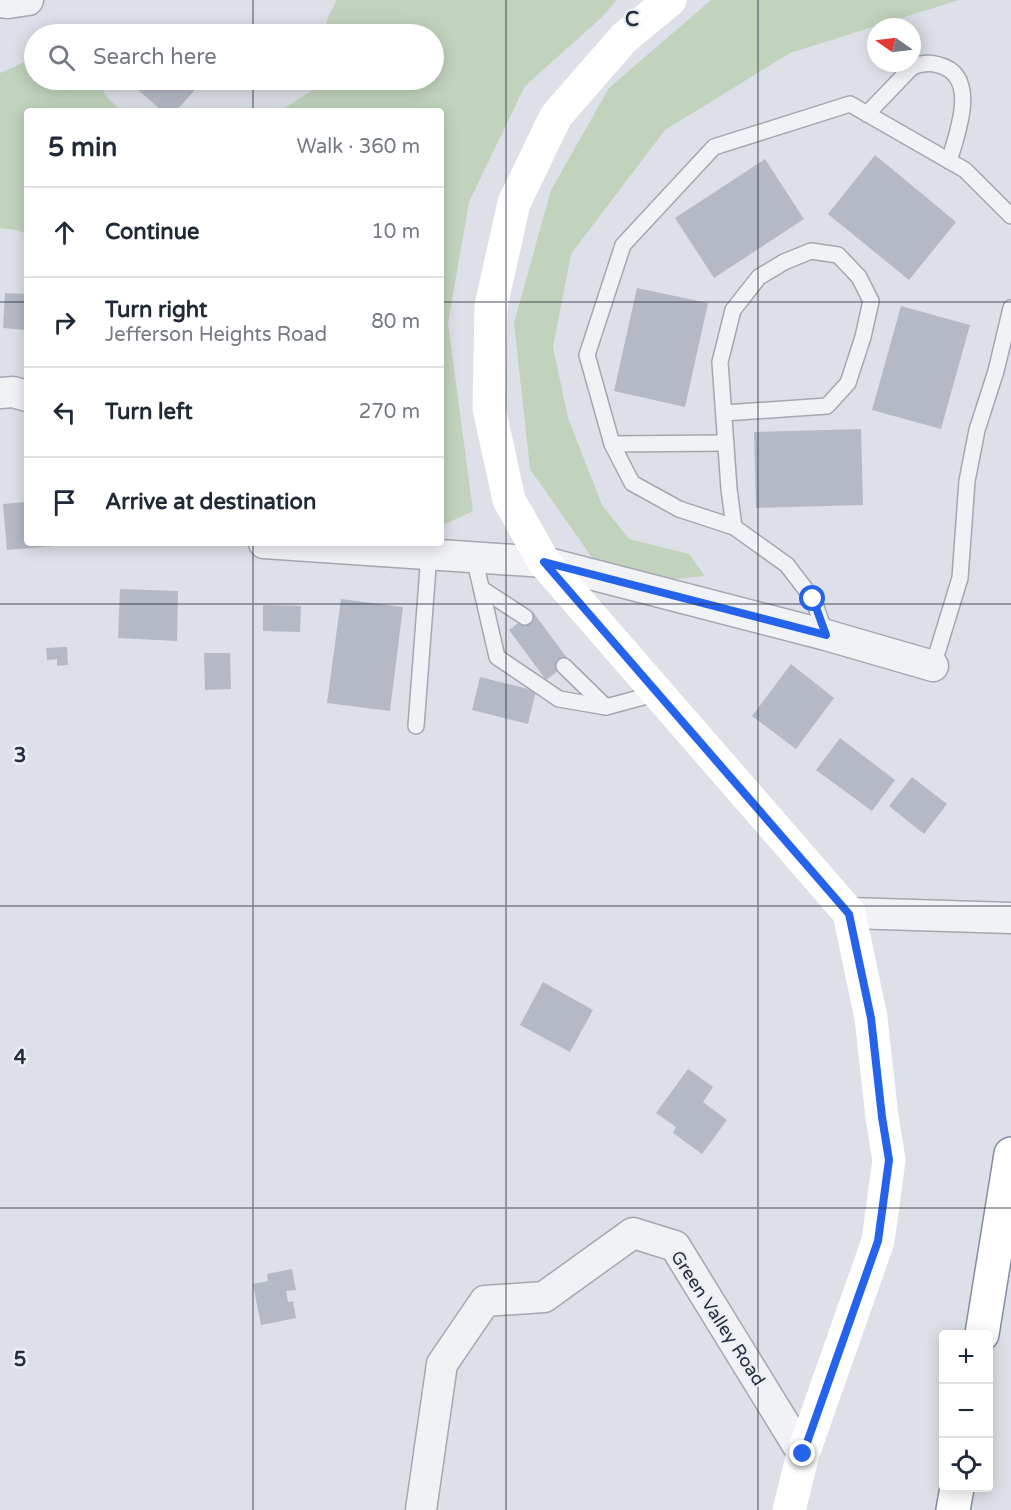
<!DOCTYPE html>
<meta charset="utf-8">
<style>
body{margin:0;font-family:"Varela Round",sans-serif;background:#f6f6f7;color:#1f2937}
.controls{position:absolute;right:18px;bottom:18px;display:grid;overflow:hidden;border-radius:6px;box-shadow:0 3px 15px #0003}
.controls button{width:54px;height:54px;display:grid;place-items:center;padding:0;border:0;border-bottom:2px solid #e0e1e3;background:#fff;color:#1f2937;font:30px sans-serif}
.compass{position:absolute;left:867px;top:18px;width:54px;height:54px;border-radius:50%;background:#fff;box-shadow:0 3px 15px #0003;rotate:284deg}
.stop{position:absolute;width:18px;height:18px;margin:-14px;border:4px solid #2563eb;border-radius:50%;background:#fff}
.stop.end{background:#2563eb;border-color:#fff;box-shadow:0 2px 6px #0008}
.list{margin:0;padding:0;list-style:none}
h2{display:flex;justify-content:space-between;align-items:center;height:78px;margin:0;padding:0 24px;font-size:26px}
h2 small{font-size:20px;font-weight:400;color:#747a83}
.list li{display:grid;grid-template-columns:39px 1fr auto;gap:18px;align-items:center;box-sizing:border-box;height:90px;padding:0 24px;border-top:2px solid #e0e1e3}
.list b{display:block;font-size:22px;white-space:nowrap}
.list p{margin:0;font-size:20px;white-space:nowrap;color:#747a83}
.list em{font-size:20px;font-style:normal;color:#747a83}
.icon{flex:none;width:33px;height:33px;fill:none;stroke:currentColor;stroke-width:2;stroke-linecap:round;stroke-linejoin:round}
.map{position:relative;flex:none;width:1011px;height:1510px;overflow:hidden}
.search{position:absolute;background:#fff;box-shadow:0 3px 15px #0003;left:24px;top:24px;width:420px;height:66px;display:flex;align-items:center;gap:15px;box-sizing:border-box;padding:0 21px;border-radius:33px;color:#747a83;font-size:22px}
.panel{position:absolute;background:#fff;box-shadow:0 3px 15px #0003;left:24px;top:108px;width:420px;height:438px;border-radius:6px}
.map>svg:first-child{display:block}
</style>
<div class="map">
<svg width="1011" height="1510" viewBox="0 0 1011 1510">
<rect width="100%" height="100%" fill="#dde0e8"/>
<!-- green -->
<g fill="#c1d3bd">
<polygon points="337,0 617,0 601,18 525,86 469,202 448,323 473,511 441,526 441,111 280,111 314,89 316,80 434,80 434,34 325,34 328,17"/>
<polygon points="711,0 959,0 790,53 665,130 571,254 553,347 568,418 602,505 629,539 689,554 705,576 675,579 598,566 530,469 514,323 551,190 609,88"/>
<polygon points="34,58 34,80 102,80 104,94 121,111 27,111 27,234 16,230 0,228 0,73"/>
</g>
<!-- building -->
<g fill="#b4b9c5">
<polygon points="127,80 204,80 176,111 162,111"/>
<polygon points="875,155 956,222 909,280 828,214"/>
<polygon points="765,159 804,219 714,278 675,218"/>
<polygon points="637,288 708,303 685,407 614,391"/>
<polygon points="5,293 27,294 27,330 3,328"/>
<polygon points="901,306 970,325 941,429 872,410"/>
<polygon points="861,429 863,505 756,508 754,432"/>
<polygon points="27,502 27,543 65,543 65,545 7,550 3,504"/>
<polygon points="120,589 178,591 177,641 118,638"/>
<polygon points="341,599 403,607 390,711 327,703"/>
<polygon points="263,605 301,606 300,632 263,631"/>
<polygon points="533,612 570,662 546,680 509,630"/>
<polygon points="67,647 68,665 57,666 57,659 47,660 46,648"/>
<polygon points="204,653 230,653 231,689 205,690"/>
<polygon points="791,664 834,698 796,749 752,716"/>
<polygon points="480,677 536,691 528,724 472,710"/>
<polygon points="840,738 895,780 872,811 816,770"/>
<polygon points="912,777 947,804 924,834 889,806"/>
<polygon points="543,982 593,1010 570,1052 520,1025"/>
<polygon points="688,1069 713,1087 703,1102 727,1120 702,1154 673,1133 676,1127 656,1113"/>
<polygon points="292,1269 296,1290 286,1291 288,1302 293,1301 296,1318 261,1325 253,1284 268,1281 267,1274"/>
</g>
<g fill="none" stroke-linecap="round" stroke-linejoin="round">
<defs>
<g id="lane">
<path d="M867 114 912 67C921 63 929 62 939 65 980 76 957 134 949 161"/>
<polyline points="724,413 827,406 848,383 863,337 871,301 859,277 838,255 811,251 784,262 759,277 733,310 720,362 729,489 734,527"/>
<polyline points="612,444 726,443"/>
<polyline points="474,557 497,657 559,699 606,707 658,693"/>
<polyline points="482,589 525,617"/>
<polyline points="826,635 813,599 787,565 734,527 679,509 632,483 612,444 587,355 623,245 714,147 850,104 965,170 1011,216"/>
<polyline points="564,666 606,707"/>
<polyline points="933,666 960,578 967,481 977,430 996,371 1011,308"/>
<polyline points="416,726 429,554"/>
</g>
<g id="street">
<polyline points="0,2 8,3 28,0"/>
<polyline points="0,393 13,392 27,396"/>
<polyline points="264,543 544,562 826,635 933,666"/>
<polyline points="849,913 1011,918"/>
<polyline points="421,1510 442,1364 485,1301 544,1297 633,1233 675,1246 803,1454"/>
</g>
<g id="highway">
<polyline points="982,1334 1011,1154"/>
<polyline points="953,1510 957,1488"/>
</g>
</defs>
<!-- lane casing -->
<use href="#lane" stroke="#a2a7b2" stroke-width="18"/>
<!-- street casing -->
<use href="#street" stroke="#a2a7b2" stroke-width="33"/>
<!-- highway casing -->
<use href="#highway" stroke="#838ca0" stroke-width="36"/>
<!-- lane -->
<use href="#lane" stroke="#f0f2f6" stroke-width="15"/>
<!-- street -->
<use href="#street" stroke="#f0f2f6" stroke-width="30"/>
<!-- secondary -->
<polyline stroke="#fff" stroke-width="33" points="670,0 624,38 556,116 514,203 491,306 489,408 509,500 544,562 849,913 871,1018 882,1117 889,1160 878,1241 803,1454 789,1510"/>
<!-- highway -->
<use href="#highway" stroke="#fff" stroke-width="33"/>
</g>
<g fill="none" stroke-linecap="round" stroke-linejoin="round">
<!-- route -->
<polyline stroke="#2563eb" stroke-width="8" points="803,1454 878,1241 889,1160 882,1117 871,1018 849,914 544,562 826,635 813,599"/>
</g>
<!-- grid -->
<path fill="none" stroke="#252d40" stroke-width="1.5" stroke-opacity="0.55" d="M253 0V34M506 0V1510M758 0V1510M253 80V111M0 302H27M441 302H1011M253 543V1510M0 604H1011M0 906H1011M0 1208H1011"/>
<g text-anchor="middle" dominant-baseline="central" stroke-width="5" stroke-linejoin="round" paint-order="stroke">
<!-- street labels -->
<g font-size="18" fill="#252d40" stroke="#ecf0f6">
<text transform="translate(718 1318) rotate(57)">Green Valley Road</text>
</g>
</g>
<g font-size="20" text-anchor="middle" font-weight="bold" fill="#252d40" stroke="#ecf0f6" stroke-width="5" stroke-linejoin="round" paint-order="stroke">
<text x="632" y="26">C</text>
<text x="20" y="762">3</text>
<text x="20" y="1064">4</text>
<text x="20" y="1366">5</text>
</g>
</svg>
<div class="controls">
<button>+</button>
<button>−</button>
<button><svg class="icon" aria-label="locate" viewBox="0 0 24 24"><circle cx="12" cy="12" r="6"/><path d="M12 2v4M12 18v4M2 12h4M18 12h4"/></svg></button>
</div>
<svg class="compass" viewBox="-18 -18 36 36"><path d="M0-13l5 13h-10z" fill="#e53935"/><path d="M0 13l5-13h-10z" fill="#747a83"/></svg>
<div class="stop" style="left:813px;top:599px"></div>
<div class="stop end" style="left:803px;top:1454px"></div>
<div class="search"><svg class="icon" aria-label="search" viewBox="0 0 24 24"><circle cx="10" cy="10" r="6"/><path d="M15 15l6 6"/></svg>Search here</div>
<section class="panel">
<h2>5 min<small>Walk · 360 m</small></h2>
<ul class="list">
<li><svg class="icon" aria-label="ahead" viewBox="0 0 24 24"><path d="M12 20V5M6 11l6-6 6 6"/></svg><div><b>Continue</b></div><em>10 m</em></li>
<li><svg class="icon" aria-label="right" viewBox="0 0 24 24"><path d="M7 20v-9h11M14 6l5 5-5 5"/></svg><div><b>Turn right</b><p>Jefferson Heights Road</p></div><em>80 m</em></li>
<li><svg class="icon" aria-label="left" viewBox="0 0 24 24"><path d="M17 20v-9H6M10 6l-5 5 5 5"/></svg><div><b>Turn left</b></div><em>270 m</em></li>
<li><svg class="icon" aria-label="arrive" viewBox="0 0 24 24"><path d="M6 21V4h12l-3 4 3 4H6"/></svg><div><b>Arrive at destination</b></div></li>
</ul>
</section>
</div>
